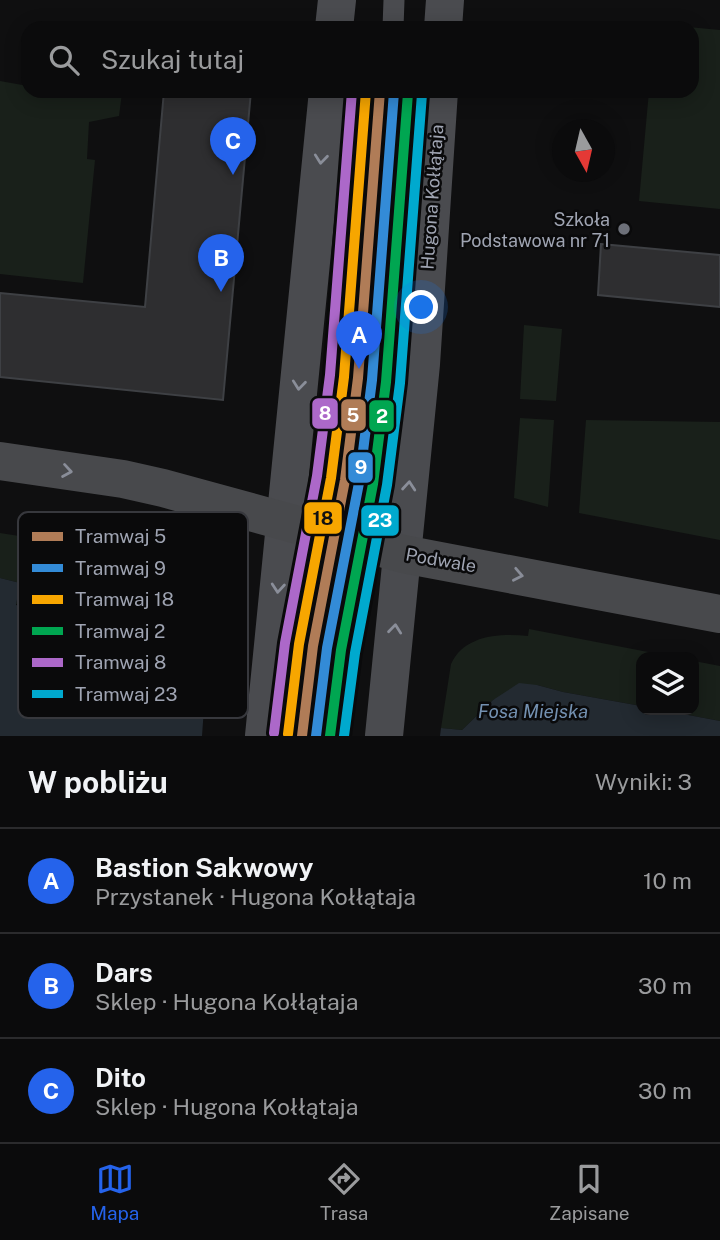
<!DOCTYPE html>
<html lang="pl">
<meta charset="utf-8">
<style>
body{margin:0;font-family:"Public Sans",sans-serif;background:#141415;color:#f1f3f6}
.controls{position:absolute;right:21px;bottom:21px;display:grid;overflow:hidden;border-radius:14px;box-shadow:0 4px 18px #0003}
.controls button{width:63px;height:63px;display:grid;place-items:center;padding:0;border:0;border-bottom:2px solid #2b2b2d;background:#0b0b0c;color:#f1f3f6;font:35px sans-serif}
.compass{position:absolute;left:552px;top:119px;width:63px;height:63px;border-radius:50%;background:#0b0b0c;box-shadow:0 4px 18px #0003;rotate:172deg}
.you{position:absolute;left:422px;top:308px;width:24px;height:24px;margin:-18px;border:5px solid #fff;border-radius:50%;background:#1a73e8;box-shadow:0 0 0 10px #1a73e833}
.badge{display:grid;place-items:center;width:46px;height:46px;border-radius:50%;background:#2563eb;color:#fff;font-size:23px;font-weight:700}
.pin{position:absolute;translate:-50% -58px;filter:drop-shadow(0 2px 4px #0008)}
.pin::after{content:'';position:absolute;top:37px;width:24px;height:21px;background:inherit;clip-path:polygon(0 0,100% 0,50% 100%)}
.list{margin:0;padding:0;list-style:none}
h2{display:flex;justify-content:space-between;align-items:center;height:91px;margin:0;padding:0 28px;font-size:30px}
h2 small{font-size:23px;font-weight:400;color:#9a9b9d}
.list li{display:grid;grid-template-columns:46px 1fr auto;gap:21px;align-items:center;box-sizing:border-box;height:105px;padding:0 28px;border-top:2px solid #2b2b2d}
.list b{display:block;font-size:26px;white-space:nowrap}
.list p{margin:0;font-size:23px;white-space:nowrap;color:#9a9b9d}
.list em{font-size:23px;font-style:normal;color:#9a9b9d}
.icon{flex:none;width:38px;height:38px;fill:none;stroke:currentColor;stroke-width:2;stroke-linecap:round;stroke-linejoin:round}
.map{position:relative;flex:none;width:720px;height:736px;overflow:hidden}
.search{position:absolute;background:#0b0b0c;box-shadow:0 4px 18px #0003;left:21px;right:21px;top:21px;height:77px;display:flex;align-items:center;gap:18px;box-sizing:border-box;padding:0 24px;border-radius:21px;color:#9a9b9d;font-size:26px}
.sheet{height:406px;background:#0b0b0c}
nav{display:flex;justify-content:space-around;align-items:center;box-sizing:border-box;height:98px;border-top:2px solid #2b2b2d;background:#0b0b0c;font-size:19px;color:#9a9b9d}
nav a{display:grid;justify-items:center;gap:4px}
nav .on{color:#2563eb}
.map>svg:first-child{display:block}
</style>
<div class="map">
<svg width="720" height="736" viewBox="0 0 720 736">
<rect width="100%" height="100%" fill="#0f0f10"/>
<!-- green -->
<g fill="#19201a">
<polygon points="656,24 720,30 720,209 639,201 649,91 692,91 692,28 655,28"/>
<polygon points="0,81 28,86 28,91 122,93 119,116 89,122 87,159 95,160 83,283 0,274"/>
<polygon points="524,325 562,329 556,401 520,399"/>
<polygon points="520,418 554,420 548,507 514,498"/>
<polygon points="586,420 720,422 720,540 579,513"/>
<path d="M0 533 32 538 30 550 34 553 24 600 80 613 91 566 99 554C143 572 177 587 198 633 203 643 208 654 209 664 211 679 206 693 204 708L178 700 142 640 16 604 20 583 0 578Z"/>
<path d="M529 629 674 657H641V706L563 692 537 685 493 700 462 730 441 728 451 664C464 635 500 633 528 636Z"/>
<polygon points="694,661 720,666 720,721 662,710 694,710"/>
</g>
<!-- water -->
<g fill="#232a31">
<polygon points="0,578 20,583 16,605 142,640 178,700 204,708 202,736 0,736"/>
<polygon points="519,683 537,685 563,692 641,706 641,710 662,710 720,721 720,736 440,736 441,728 462,730 493,700"/>
</g>
<!-- building -->
<g fill="#2e2e30" stroke="#3e4044" stroke-width="2">
<polygon points="164,91 251,91 223,400 0,377 0,293 145,307"/>
<polygon points="601,244 720,255 720,307 598,295"/>
</g>
<g fill="none" stroke-linecap="round" stroke-linejoin="round">
<!-- service -->
<g stroke="#4a4b4f" stroke-width="21">
<polyline points="393,28 394,0"/>
<polyline points="315,736 322,671 346,538 369,391 384,229 391,91"/>
</g>
<!-- tertiary -->
<g stroke="#4a4b4f" stroke-width="38">
<polyline points="334,28 337,0"/>
<polyline points="443,28 445,0"/>
<polyline points="264,736 328,91"/>
<polyline points="384,736 421,364 439,91"/>
</g>
<!-- secondary -->
<polyline stroke="#48494c" stroke-width="38" points="0,461 123,479 163,488 403,554 720,614"/>
<defs>
<polyline id="tram-1" points="302,736 313,646 345,480 358,378 380,91"/>
<polyline id="tram-2" points="316,736 327,648 359,483 372,380 394,92"/>
<polyline id="tram-3" points="288,734 299,644 331,478 344,377 366,91"/>
<polyline id="tram-4" points="330,736 341,650 373,484 386,382 408,93"/>
<polyline id="tram-5" points="274,733 285,643 317,476 330,375 352,91"/>
<polyline id="tram-6" points="344,736 355,653 387,485 400,383 422,94"/>
</defs>
<!-- tram-1 casing -->
<use href="#tram-1" stroke="#0a0a0b" stroke-width="16"/>
<!-- tram-2 casing -->
<use href="#tram-2" stroke="#0a0a0b" stroke-width="16"/>
<!-- tram-3 casing -->
<use href="#tram-3" stroke="#0a0a0b" stroke-width="16"/>
<!-- tram-4 casing -->
<use href="#tram-4" stroke="#0a0a0b" stroke-width="16"/>
<!-- tram-5 casing -->
<use href="#tram-5" stroke="#0a0a0b" stroke-width="16"/>
<!-- tram-6 casing -->
<use href="#tram-6" stroke="#0a0a0b" stroke-width="16"/>
<!-- tram-1 -->
<use href="#tram-1" stroke="#b07c57" stroke-width="10"/>
<!-- tram-2 -->
<use href="#tram-2" stroke="#338bd7" stroke-width="10"/>
<!-- tram-3 -->
<use href="#tram-3" stroke="#f7a600" stroke-width="10"/>
<!-- tram-4 -->
<use href="#tram-4" stroke="#00a651" stroke-width="10"/>
<!-- tram-5 -->
<use href="#tram-5" stroke="#ac68c9" stroke-width="10"/>
<!-- tram-6 -->
<use href="#tram-6" stroke="#00a9ce" stroke-width="10"/>
</g>
<!-- one-way arrows -->
<defs><path id="oneway-chevron" d="M-2-3.5L2.5 0L-2 3.5" fill="none" stroke-width="1.6" stroke-linecap="round" stroke-linejoin="round" transform="scale(1.75)"/></defs>
<g stroke="#8a8e99">
<use href="#oneway-chevron" transform="translate(321 159) rotate(96)"/>
<use href="#oneway-chevron" transform="translate(299 385) rotate(96)"/>
<use href="#oneway-chevron" transform="translate(409 486) rotate(-85)"/>
<use href="#oneway-chevron" transform="translate(278 588) rotate(95)"/>
<use href="#oneway-chevron" transform="translate(395 629) rotate(-84)"/>
</g>
<g stroke="#898d98">
<use href="#oneway-chevron" transform="translate(67 471) rotate(9)"/>
<use href="#oneway-chevron" transform="translate(518 575) rotate(11)"/>
</g>
<!-- markers -->
<circle fill="#6d7079" stroke="#0a0a0b" stroke-width="2.5" cx="624" cy="229" r="7"/>
<g text-anchor="middle" dominant-baseline="central" stroke-width="5" stroke-linejoin="round" paint-order="stroke">
<!-- street labels -->
<g font-size="18" fill="#9fa4b2" stroke="#0a0a0b">
<text transform="translate(432 197) rotate(-86)">Hugona Kołłątaja</text>
<text transform="translate(441 560) rotate(10)">Podwale</text>
</g>
<!-- poi labels -->
<g font-size="18" fill="#9fa4b2" stroke="#0a0a0b" text-anchor="end">
<text x="610" y="219">Szkoła<tspan x="610" dy="21">Podstawowa nr 71</tspan></text>
</g>
<!-- water labels -->
<g font-size="19" font-style="italic" fill="#7390b0" stroke="#0a0a0b">
<text x="533" y="711">Fosa Miejska</text>
</g>
</g>
<!-- legend -->
<rect x="18" y="512" width="230" height="206" rx="10" fill="#0a0a0b" stroke="#37383d" stroke-width="2"/>
<rect x="32" y="532" width="31" height="9" fill="#b07c57"/>
<rect x="32" y="564" width="31" height="8" fill="#338bd7"/>
<rect x="32" y="595" width="31" height="9" fill="#f7a600"/>
<rect x="32" y="627" width="31" height="8" fill="#00a651"/>
<rect x="32" y="658" width="31" height="9" fill="#ac68c9"/>
<rect x="32" y="690" width="31" height="8" fill="#00a9ce"/>
<g font-size="19" fill="#9fa4b2">
<text x="75" y="543">Tramwaj 5</text>
<text x="75" y="575">Tramwaj 9</text>
<text x="75" y="606">Tramwaj 18</text>
<text x="75" y="638">Tramwaj 2</text>
<text x="75" y="669">Tramwaj 8</text>
<text x="75" y="701">Tramwaj 23</text>
</g>
<g stroke="#0a0a0b" stroke-width="2.5">
<rect x="311" y="397" width="28" height="33" rx="7" fill="#ac68c9"/>
<rect x="340" y="398" width="27" height="34" rx="7" fill="#b07c57"/>
<rect x="368" y="399" width="27" height="34" rx="7" fill="#00a651"/>
<rect x="347" y="451" width="27" height="33" rx="7" fill="#338bd7"/>
<rect x="303" y="501" width="40" height="34" rx="7" fill="#f7a600"/>
<rect x="360" y="504" width="40" height="33" rx="7" fill="#00a9ce"/>
</g>
<g font-size="19" text-anchor="middle" font-weight="bold" fill="#fff">
<text x="325" y="420">8</text>
<text x="353" y="422">5</text>
<text x="382" y="423">2</text>
<text x="361" y="474">9</text>
<text x="380" y="527">23</text>
</g>
<g font-size="19" text-anchor="middle" font-weight="bold" fill="#111">
<text x="323" y="525">18</text>
</g>
</svg>
<div class="controls">
<button><svg class="icon" aria-label="layers" viewBox="0 0 24 24"><path d="M12 4l9 5-9 5-9-5zM3 14l9 5 9-5"/></svg></button>
</div>
<svg class="compass" viewBox="-18 -18 36 36"><path d="M0-13l5 13h-10z" fill="#e53935"/><path d="M0 13l5-13h-10z" fill="#9a9b9d"/></svg>
<div class="you"></div>
<div class="pin badge" style="left:359px;top:369px">A</div>
<div class="pin badge" style="left:221px;top:292px">B</div>
<div class="pin badge" style="left:233px;top:175px">C</div>
<div class="search"><svg class="icon" aria-label="search" viewBox="0 0 24 24"><circle cx="10" cy="10" r="6"/><path d="M15 15l6 6"/></svg>Szukaj tutaj</div>
</div>
<section class="sheet">
<h2>W pobliżu<small>Wyniki: 3</small></h2>
<ul class="list">
<li><span class="badge">A</span><div><b>Bastion Sakwowy</b><p>Przystanek · Hugona Kołłątaja</p></div><em>10 m</em></li>
<li><span class="badge">B</span><div><b>Dars</b><p>Sklep · Hugona Kołłątaja</p></div><em>30 m</em></li>
<li><span class="badge">C</span><div><b>Dito</b><p>Sklep · Hugona Kołłątaja</p></div><em>30 m</em></li>
</ul>
</section>
<nav>
<a class="on"><svg class="icon" aria-label="map" viewBox="0 0 24 24"><path d="M3 6l6-2 6 2 6-2v14l-6 2-6-2-6 2zM9 4v14M15 6v14"/></svg>Mapa</a>
<a><svg class="icon" aria-label="directions" viewBox="0 0 24 24"><path d="M12 3l9 9-9 9-9-9zM9 14v-3h6M13 9l2 2-2 2"/></svg>Trasa</a>
<a><svg class="icon" aria-label="saved" viewBox="0 0 24 24"><path d="M7 4h10v16l-5-4-5 4z"/></svg>Zapisane</a>
</nav>
